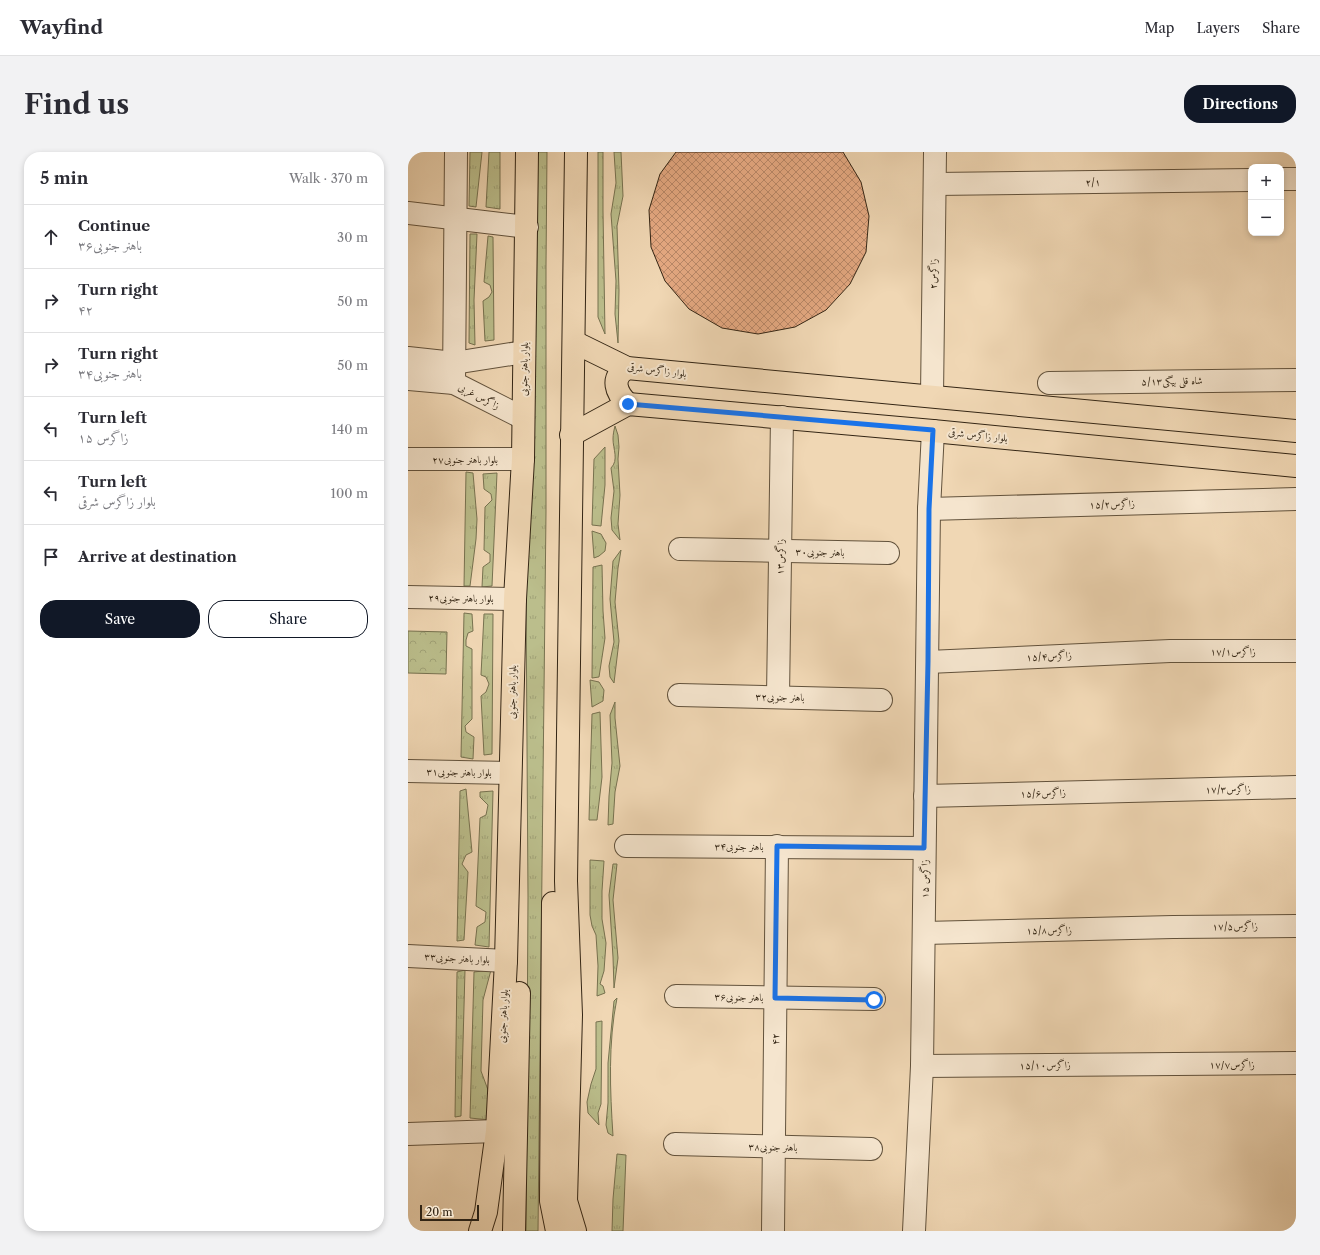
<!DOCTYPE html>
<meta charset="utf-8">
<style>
body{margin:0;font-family:"Libre Caslon Text",Amiri,serif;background:#f2f2f3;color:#2b2b33}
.controls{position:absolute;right:12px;top:12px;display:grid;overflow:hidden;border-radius:8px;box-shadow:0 2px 6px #0003}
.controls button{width:36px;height:36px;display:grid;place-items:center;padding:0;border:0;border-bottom:1px solid #e1e1e2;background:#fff;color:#2b2b33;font:20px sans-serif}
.scale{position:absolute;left:12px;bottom:10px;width:59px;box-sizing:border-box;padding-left:4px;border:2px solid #332514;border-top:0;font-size:11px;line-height:14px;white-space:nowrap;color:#332514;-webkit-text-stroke:3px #f5e5ce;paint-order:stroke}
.stop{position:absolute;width:12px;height:12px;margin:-9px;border:3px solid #1a73e8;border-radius:50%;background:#fff}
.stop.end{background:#1a73e8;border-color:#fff;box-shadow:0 1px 4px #0008}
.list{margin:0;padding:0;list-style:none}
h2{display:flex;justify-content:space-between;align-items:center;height:52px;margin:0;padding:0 16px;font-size:17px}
h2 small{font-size:13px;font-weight:400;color:#7c7c81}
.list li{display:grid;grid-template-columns:26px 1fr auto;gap:12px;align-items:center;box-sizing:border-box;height:64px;padding:0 16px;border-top:1px solid #e1e1e2}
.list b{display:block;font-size:15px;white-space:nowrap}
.list p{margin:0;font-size:13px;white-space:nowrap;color:#7c7c81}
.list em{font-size:13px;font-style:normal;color:#7c7c81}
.actions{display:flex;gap:8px;padding:12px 16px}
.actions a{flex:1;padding:9px 0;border:1px solid #111827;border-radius:16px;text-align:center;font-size:14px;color:#111827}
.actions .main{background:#111827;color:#fff}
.icon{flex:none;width:22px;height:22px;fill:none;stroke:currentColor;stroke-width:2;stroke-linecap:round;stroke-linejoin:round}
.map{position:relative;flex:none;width:888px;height:1079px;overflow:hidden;border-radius:16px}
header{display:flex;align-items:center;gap:24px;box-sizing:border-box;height:56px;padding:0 20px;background:#fff;border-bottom:1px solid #e1e1e2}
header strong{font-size:19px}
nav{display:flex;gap:22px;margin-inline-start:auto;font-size:14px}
.intro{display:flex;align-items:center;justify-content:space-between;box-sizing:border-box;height:96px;padding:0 24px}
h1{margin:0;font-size:28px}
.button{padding:10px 18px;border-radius:16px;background:#111827;color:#fff;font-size:14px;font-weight:700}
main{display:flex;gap:24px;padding:0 24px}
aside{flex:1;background:#fff;border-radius:16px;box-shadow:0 2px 6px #0003}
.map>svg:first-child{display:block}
</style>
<header>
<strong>Wayfind</strong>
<nav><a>Map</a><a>Layers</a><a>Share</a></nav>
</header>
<div class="intro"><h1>Find us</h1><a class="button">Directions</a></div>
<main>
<aside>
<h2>5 min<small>Walk · 370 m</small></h2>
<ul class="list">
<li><svg class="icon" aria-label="ahead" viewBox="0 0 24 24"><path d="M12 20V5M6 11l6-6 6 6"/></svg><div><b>Continue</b><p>باهنر جنوبی۳۶</p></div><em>30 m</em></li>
<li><svg class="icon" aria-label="right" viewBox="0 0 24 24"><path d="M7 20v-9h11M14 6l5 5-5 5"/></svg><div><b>Turn right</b><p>۴۲</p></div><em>50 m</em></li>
<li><svg class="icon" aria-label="right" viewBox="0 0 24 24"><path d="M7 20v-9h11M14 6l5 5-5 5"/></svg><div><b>Turn right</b><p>باهنر جنوبی۳۴</p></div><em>50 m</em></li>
<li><svg class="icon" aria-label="left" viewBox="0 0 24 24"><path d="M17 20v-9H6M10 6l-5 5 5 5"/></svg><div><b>Turn left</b><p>زاگرس ۱۵</p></div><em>140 m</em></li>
<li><svg class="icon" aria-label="left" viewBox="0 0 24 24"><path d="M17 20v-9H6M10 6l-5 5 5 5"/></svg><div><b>Turn left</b><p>بلوار زاگرس شرقی</p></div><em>100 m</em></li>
<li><svg class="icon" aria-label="arrive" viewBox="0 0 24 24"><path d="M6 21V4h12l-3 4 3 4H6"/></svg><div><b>Arrive at destination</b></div></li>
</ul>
<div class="actions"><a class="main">Save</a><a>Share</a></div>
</aside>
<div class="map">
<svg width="888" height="1079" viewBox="0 0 888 1079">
<defs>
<pattern id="grass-tufts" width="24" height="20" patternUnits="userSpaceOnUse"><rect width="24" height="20" fill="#bbbe8c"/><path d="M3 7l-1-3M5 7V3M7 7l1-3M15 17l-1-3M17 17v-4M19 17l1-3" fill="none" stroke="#a1a378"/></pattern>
<pattern id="forest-crowns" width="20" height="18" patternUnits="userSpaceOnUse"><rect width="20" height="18" fill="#bbbe8c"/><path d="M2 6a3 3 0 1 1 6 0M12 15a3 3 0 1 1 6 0" fill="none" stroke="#a1a378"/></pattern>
<pattern id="building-cross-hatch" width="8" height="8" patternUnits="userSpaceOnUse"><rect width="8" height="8" fill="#e5a982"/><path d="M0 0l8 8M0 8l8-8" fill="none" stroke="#ba8969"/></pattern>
</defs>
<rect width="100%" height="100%" fill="#f0d7b4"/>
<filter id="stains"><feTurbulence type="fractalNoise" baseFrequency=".005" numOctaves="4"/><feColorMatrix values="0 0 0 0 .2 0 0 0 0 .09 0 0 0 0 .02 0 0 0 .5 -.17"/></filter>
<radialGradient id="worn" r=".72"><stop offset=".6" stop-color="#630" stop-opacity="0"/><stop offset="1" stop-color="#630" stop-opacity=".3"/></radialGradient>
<!-- grass -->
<g fill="url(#grass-tufts)" stroke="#777250">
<polygon points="62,0 74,0 68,55 61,54"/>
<polygon points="81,0 92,0 92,57 78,55"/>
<polygon points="124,0 139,0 138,114 138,360 130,1079 118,1079 120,745 118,443"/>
<polygon points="190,0 195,0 195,59 197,182 190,165"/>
<polygon points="206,0 213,0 215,44 209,74 211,138 210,191 207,162 208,129 203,62 208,31"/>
<polygon points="62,82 69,82 66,148 67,193 61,191"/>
<polygon points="80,84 85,85 86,188 77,189 75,149 81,145 84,140 82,133 76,130"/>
<path d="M207 274 210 283 211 295 210 307 212 343 210 372 212 388 204 378 203 366 206 339 203 316C211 308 205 297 205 287 205 282 206 278 207 274Z"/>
<polygon points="197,295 197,333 193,374 184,373 186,307"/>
<polygon points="58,320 65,321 69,367 68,387 62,434 56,434"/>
<polygon points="89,321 84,434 74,435 75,415 82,410 82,402 76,398 77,355 84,348 83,342 76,337 75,322"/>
<polygon points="184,379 193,382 198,391 197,399 191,404 186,406"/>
<polygon points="213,398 210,416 207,450 211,489 206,531 202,525 201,514 206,490 202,447 205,409"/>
<polygon points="194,413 195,459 197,486 191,525 184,526 185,415"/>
<polygon points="56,461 64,462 65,479 60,481 58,488 58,494 64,497 64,567 57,574 58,580 66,585 65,607 53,605"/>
<polygon points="76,462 85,462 84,602 76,603 73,544 78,540 81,532 78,525 73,523"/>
<polygon points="182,528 191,530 196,538 195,549 184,555"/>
<polygon points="207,550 207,566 212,614 207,640 205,672 200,673 201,644 204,611 202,563"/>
<polygon points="192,560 194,625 189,668 181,668 184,562"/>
<polygon points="58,637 64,700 58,703 54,712 60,720 56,788 49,789 52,639"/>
<polygon points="85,639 81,795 67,793 69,775 77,770 78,760 68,754 72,666 78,663 80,653 72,645 72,640"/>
<polygon points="182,708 196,709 194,739 194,767 198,791 196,819 192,832 195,834 197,841 189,844 190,814 188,783 184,774 182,763"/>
<polygon points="205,712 209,712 205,748 210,806 206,836 205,805 201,743"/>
<polygon points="57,818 53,964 47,965 49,820"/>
<polygon points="83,818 75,848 73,919 80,938 82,968 62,966 66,820"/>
<path d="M209 846C200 891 202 938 205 984L200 981 198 973 200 951V911L206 849Z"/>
<polygon points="194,869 193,952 190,961 191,973 180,961 179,950 183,932 188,917 188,870"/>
<polygon points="209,1002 218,1003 215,1079 204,1079 205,1047"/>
</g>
<!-- forest -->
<polygon fill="url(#forest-crowns)" stroke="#777250" points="0,479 39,480 38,522 0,521"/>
<!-- building -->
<polygon fill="url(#building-cross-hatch)" stroke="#332514" points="268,0 435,0 453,30 461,64 458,100 442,132 418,158 387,175 350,182 314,176 281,157 257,129 243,95 241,58 252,22"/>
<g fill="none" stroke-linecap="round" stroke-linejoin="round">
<defs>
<g id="minor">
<polyline points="873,27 888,27"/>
<polyline points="527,32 843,28"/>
<polyline points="0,61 119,75"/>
<polyline points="0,206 46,211 116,200"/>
<polyline points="0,227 46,231 115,266"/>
<polyline points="46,231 48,0"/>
<polyline points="641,231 888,228"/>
<polyline points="524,244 527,0"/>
<polyline points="0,307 115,307"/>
<polyline points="521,357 888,347"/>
<polyline points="272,397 480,401"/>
<polyline points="0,445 107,447"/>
<polyline points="520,510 762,499 888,499"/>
<polyline points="271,543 473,548"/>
<polyline points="370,545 374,265"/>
<polyline points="0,619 102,621"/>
<polyline points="517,644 888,635"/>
<polyline points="218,694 516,696"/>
<polyline points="516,781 765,775 888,774"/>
<polyline points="0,804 98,809"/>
<polyline points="268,844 466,847"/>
<polyline points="514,914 888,911"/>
<polyline points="0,982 89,979"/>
<polyline points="267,992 463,997"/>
<polyline points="365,1079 369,694"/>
<polyline points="506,1079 514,914 521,357 525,279"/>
</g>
<g id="major">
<polyline points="166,190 219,216 888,279"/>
<path d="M219 216C202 226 208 241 220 252"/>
<polyline points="163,283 220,252 525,279 888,314"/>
<polyline points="145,751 143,1049 149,1079"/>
<polyline points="72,1079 78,1060 89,979 98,809 107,447 115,307 119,0"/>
<polyline points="106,1079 111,841"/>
<polyline points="167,1079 158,1049 163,863 158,729 168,0"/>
</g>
</defs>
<!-- minor casing -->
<use href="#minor" stroke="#62523c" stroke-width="24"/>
<!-- major casing -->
<use href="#major" stroke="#332514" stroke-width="24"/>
<!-- minor -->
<use href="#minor" stroke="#f5e5ce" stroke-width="22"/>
<!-- major -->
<use href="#major" stroke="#f0d7b4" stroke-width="22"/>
</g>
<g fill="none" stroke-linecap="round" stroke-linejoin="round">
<!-- route -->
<polyline stroke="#1a73e8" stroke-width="5" points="220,252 525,278 521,357 520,510 516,696 369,694 367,846 466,848"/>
</g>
<g text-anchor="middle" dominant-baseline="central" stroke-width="4" stroke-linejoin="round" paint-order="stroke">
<!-- street labels -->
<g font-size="10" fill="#332514" stroke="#f5e5ce">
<text transform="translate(685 30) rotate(-1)">۲/۱</text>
<text transform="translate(525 122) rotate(-89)">زاگرس۲</text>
<text transform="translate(116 217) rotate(-89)">بلوار باهنر جنوبی</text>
<text transform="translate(249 218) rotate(7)">بلوار زاگرس شرقی</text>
<text transform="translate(764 229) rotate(-1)">شاه قلی بیگی۵/۱۳</text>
<text transform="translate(71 244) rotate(27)">زاگرس غربی</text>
<text transform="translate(570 283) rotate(6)">بلوار زاگرس شرقی</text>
<text x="57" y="307">بلوار باهنر جنوبی۲۷</text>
<text transform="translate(704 352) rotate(-2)">زاگرس۱۵/۲</text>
<text transform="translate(412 400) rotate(1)">باهنر جنوبی۳۰</text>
<text transform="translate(372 405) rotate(-89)">زاگرس۱۳</text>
<text transform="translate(53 446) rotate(1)">بلوار باهنر جنوبی۲۹</text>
<text x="825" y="499">زاگرس۱۷/۱</text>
<text transform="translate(641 504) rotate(-3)">زاگرس۱۵/۴</text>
<text transform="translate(104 540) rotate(-89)">بلوار باهنر جنوبی</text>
<text transform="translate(372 545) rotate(1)">باهنر جنوبی۳۲</text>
<text transform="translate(51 620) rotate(1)">بلوار باهنر جنوبی۳۱</text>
<text transform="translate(820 637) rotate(-1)">زاگرس۱۷/۳</text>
<text transform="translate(635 641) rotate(-2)">زاگرس۱۵/۶</text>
<text x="331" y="694">باهنر جنوبی۳۴</text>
<text transform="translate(516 727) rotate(-90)">زاگرس ۱۵</text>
<text transform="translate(827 774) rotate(-1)">زاگرس۱۷/۵</text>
<text transform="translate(641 778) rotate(-1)">زاگرس۱۵/۸</text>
<text transform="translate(49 806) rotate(3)">بلوار باهنر جنوبی۳۳</text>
<text transform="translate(331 845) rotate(1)">باهنر جنوبی۳۶</text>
<text transform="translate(95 864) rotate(-87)">بلوار باهنر جنوبی</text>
<text transform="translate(367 887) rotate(-89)">۴۲</text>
<text x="824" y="912">زاگرس۱۷/۷</text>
<text transform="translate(637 913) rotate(-1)">زاگرس۱۵/۱۰</text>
<text transform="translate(365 995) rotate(1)">باهنر جنوبی۳۸</text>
</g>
</g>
<rect width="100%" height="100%" filter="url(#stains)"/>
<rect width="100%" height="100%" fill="url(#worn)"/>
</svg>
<div class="controls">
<button>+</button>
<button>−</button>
</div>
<div class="scale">20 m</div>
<div class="stop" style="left:466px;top:848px"></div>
<div class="stop end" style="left:220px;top:252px"></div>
</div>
</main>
